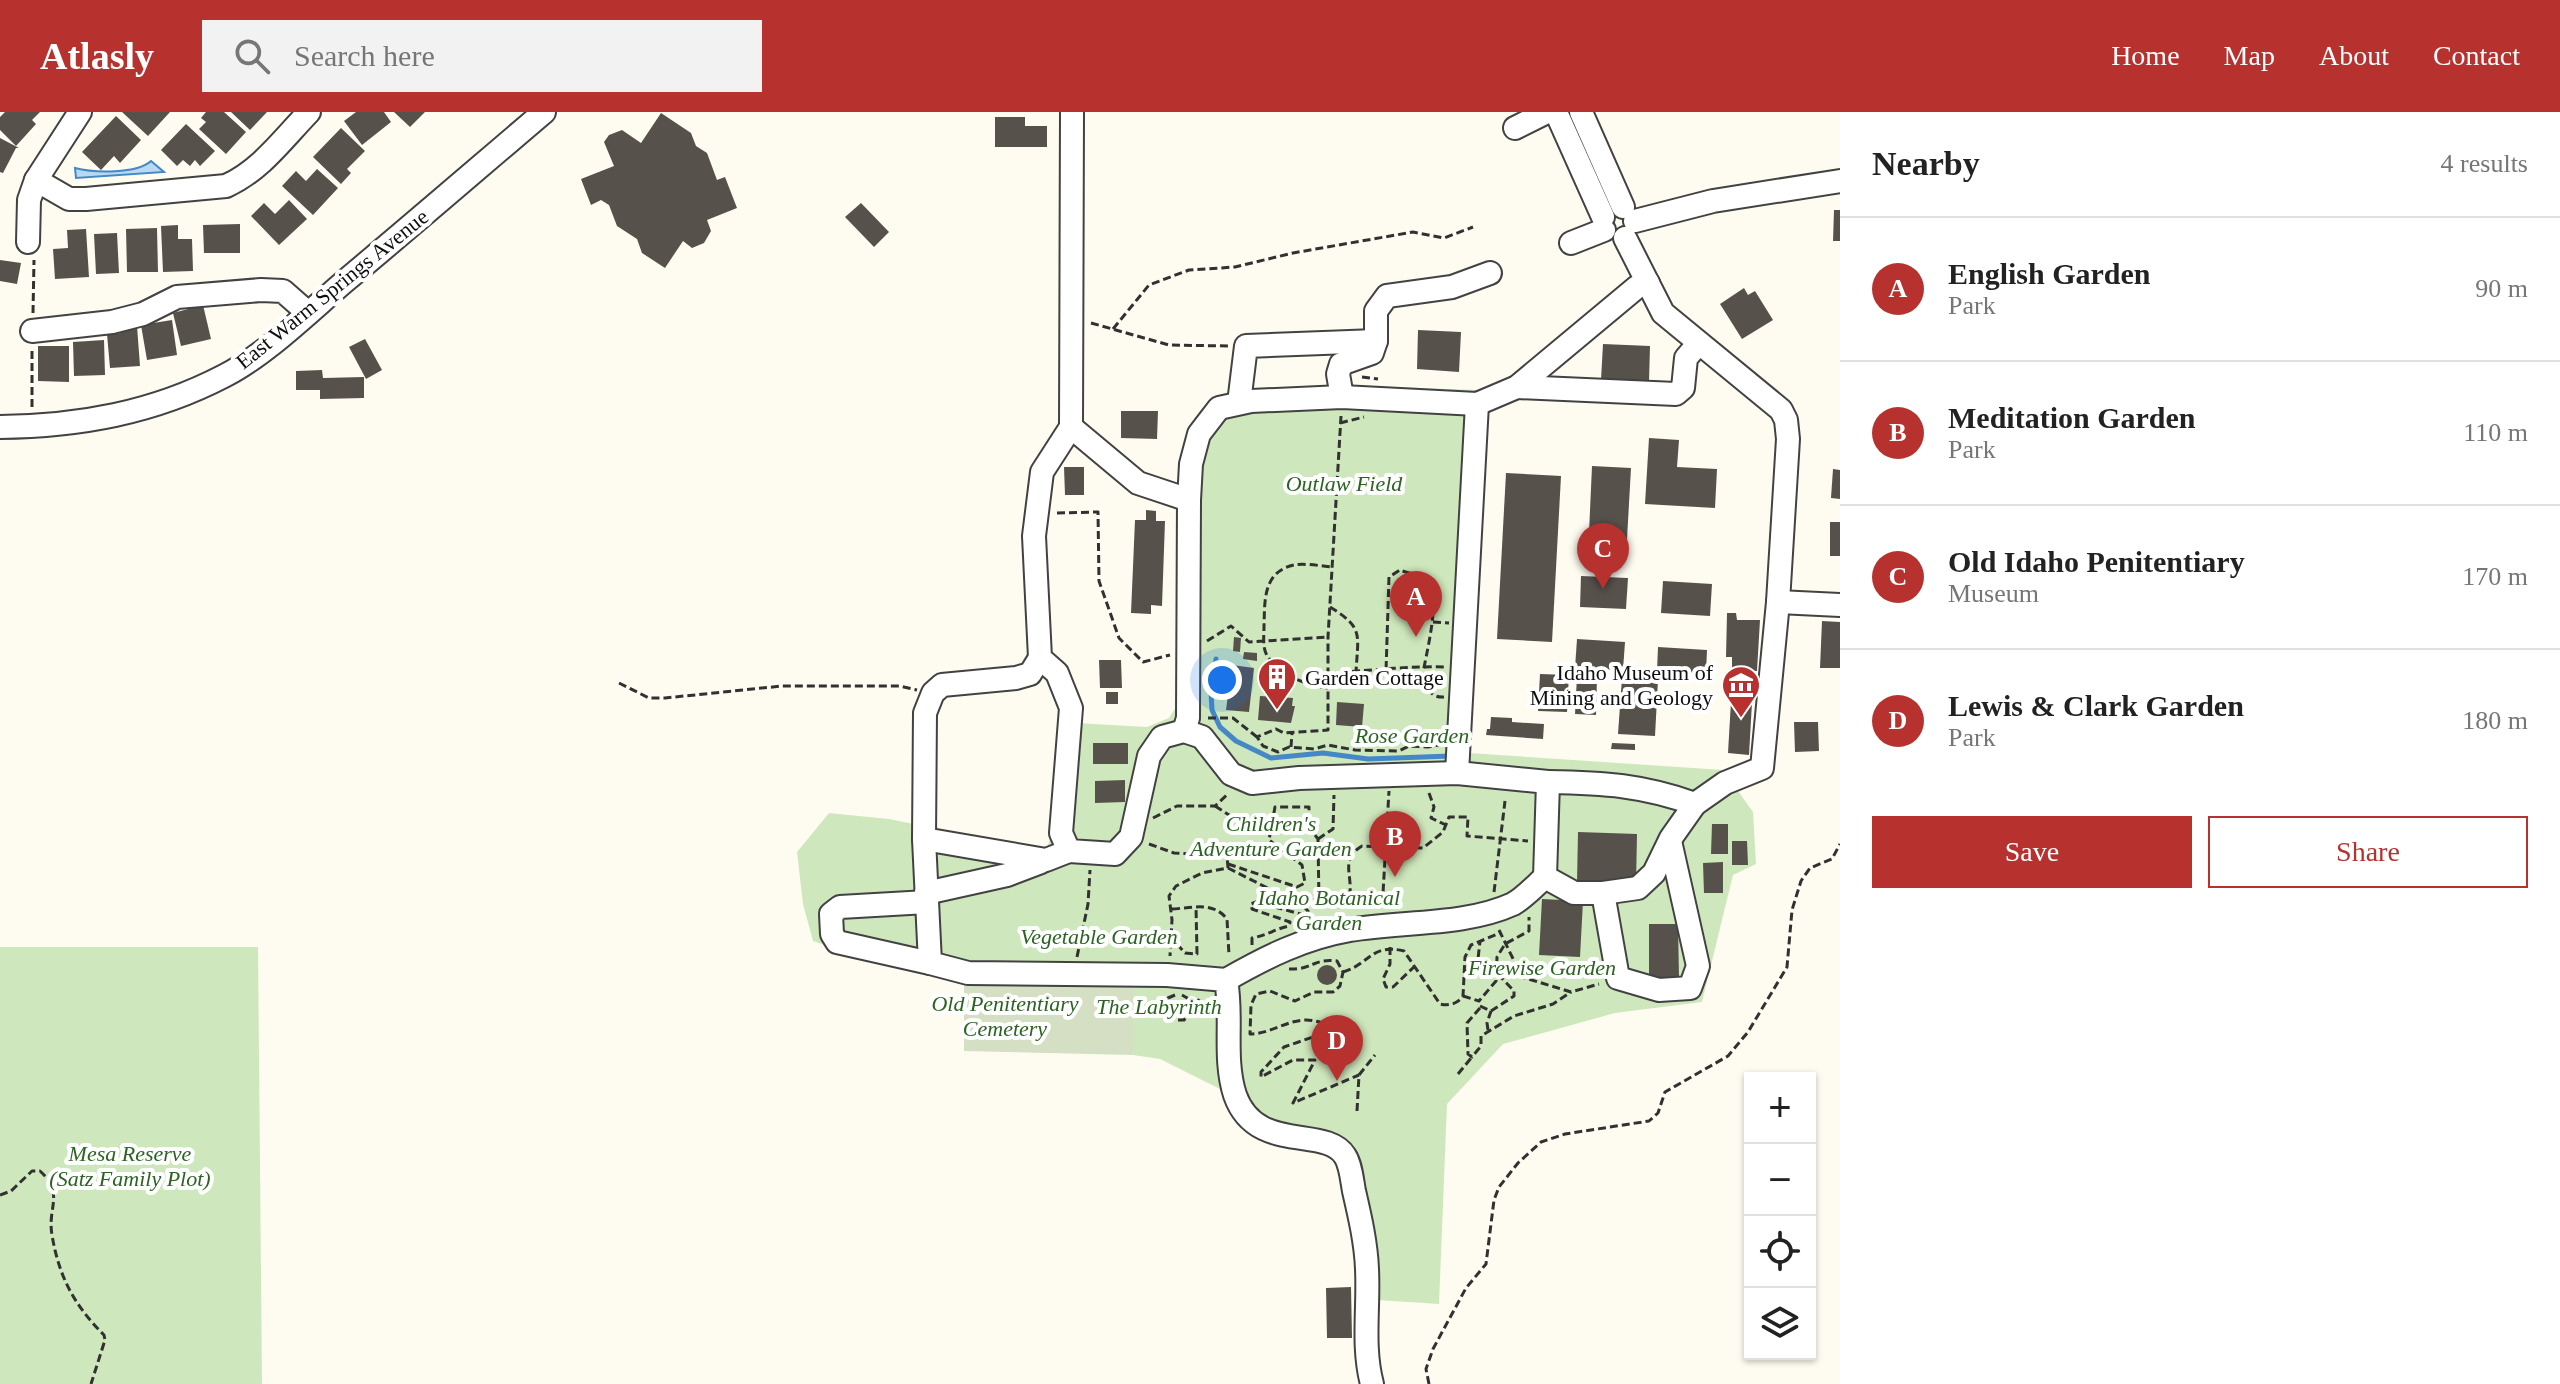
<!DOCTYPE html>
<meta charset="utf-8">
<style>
body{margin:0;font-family:"Times New Roman",serif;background:#f2f2f2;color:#222}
.controls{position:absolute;right:24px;bottom:24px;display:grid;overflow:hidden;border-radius:0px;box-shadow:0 2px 6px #0004}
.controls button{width:72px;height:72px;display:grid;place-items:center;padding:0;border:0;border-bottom:2px solid #e0e0e0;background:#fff;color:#222;font:40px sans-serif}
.you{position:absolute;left:1222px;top:568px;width:28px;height:28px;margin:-20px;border:6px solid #fff;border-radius:50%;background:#1a73e8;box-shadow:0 0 0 12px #1a73e833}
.badge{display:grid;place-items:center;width:52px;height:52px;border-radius:50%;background:#b7322f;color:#fff;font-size:26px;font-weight:700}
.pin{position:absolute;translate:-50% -66px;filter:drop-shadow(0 2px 4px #0008)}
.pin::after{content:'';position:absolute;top:42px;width:28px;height:24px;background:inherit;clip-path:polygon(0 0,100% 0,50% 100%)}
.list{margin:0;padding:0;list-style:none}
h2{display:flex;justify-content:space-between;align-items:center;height:104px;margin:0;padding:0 32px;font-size:34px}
h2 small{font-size:26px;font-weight:400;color:#767676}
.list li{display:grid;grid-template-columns:52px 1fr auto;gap:24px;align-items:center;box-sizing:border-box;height:144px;padding:0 32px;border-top:2px solid #e0e0e0}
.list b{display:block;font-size:30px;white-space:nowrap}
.list p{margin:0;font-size:26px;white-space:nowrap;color:#767676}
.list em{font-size:26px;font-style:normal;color:#767676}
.actions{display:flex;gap:16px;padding:24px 32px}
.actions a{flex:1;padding:18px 0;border:2px solid #b7322f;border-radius:0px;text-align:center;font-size:28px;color:#b7322f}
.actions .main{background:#b7322f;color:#fff}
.icon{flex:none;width:44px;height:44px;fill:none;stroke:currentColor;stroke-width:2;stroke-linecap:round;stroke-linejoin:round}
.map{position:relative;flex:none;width:1840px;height:1272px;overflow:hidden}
header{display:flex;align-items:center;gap:48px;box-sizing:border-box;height:112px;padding:0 40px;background:#b7322f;color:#fff}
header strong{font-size:38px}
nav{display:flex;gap:44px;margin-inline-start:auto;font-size:28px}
.search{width:560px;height:72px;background:#f2f2f2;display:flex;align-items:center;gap:20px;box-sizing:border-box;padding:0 28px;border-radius:0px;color:#767676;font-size:30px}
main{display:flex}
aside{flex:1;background:#fff}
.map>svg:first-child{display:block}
</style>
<header>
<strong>Atlasly</strong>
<div class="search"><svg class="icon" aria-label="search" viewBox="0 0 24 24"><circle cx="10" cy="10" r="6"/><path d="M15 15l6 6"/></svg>Search here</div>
<nav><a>Home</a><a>Map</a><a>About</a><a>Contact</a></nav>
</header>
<main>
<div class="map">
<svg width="1840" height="1272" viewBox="0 0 1840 1272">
<rect width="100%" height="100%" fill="#fefcf1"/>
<!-- green -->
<g fill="#cfe7bc">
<path d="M1388 275 1478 278 1483 298 1469 641 1723 658 1753 700 1756 752 1733 763 1702 890 1615 901 1503 932 1447 992 1439 1192 1362 1187 1361 1119 1336 1041 1259 1023 1230 982 1160 947 1133 943V870L861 845 813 829 803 792 797 740 829 701 889 707 1046 739 1056 708 1059 610 1147 615 1169 606 1180 589 1182 336C1196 303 1197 291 1233 280Z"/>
<polygon points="0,835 258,835 262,1272 0,1272"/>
</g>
<!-- cemetery -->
<polygon fill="#d4dfc3" points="964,867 1133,870 1133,943 964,939"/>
<!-- water -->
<path fill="#b9d9f3" stroke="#4488c5" stroke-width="2" d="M151 49 164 60 76 66 75 56C94 61 137 62 151 49Z"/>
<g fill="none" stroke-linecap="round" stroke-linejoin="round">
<!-- stream -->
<polyline stroke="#4488c5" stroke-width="5" points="1216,547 1211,580 1212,598 1220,615 1236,629 1271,646 1323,641 1368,647 1451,644"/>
</g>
<!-- building -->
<g fill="#57514c">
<polygon points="5,0 40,0 32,8 36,12 16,34 0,18 0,5"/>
<polygon points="122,0 170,0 148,24"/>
<polygon points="206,0 224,0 246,20 226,42 199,17 206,10 201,6"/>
<polygon points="231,0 267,0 250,18"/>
<polygon points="356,0 384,0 391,10 362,33 344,9"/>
<polygon points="394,0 425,0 410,15"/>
<polygon points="661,1 691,21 696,34 707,41 717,68 725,65 737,96 707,108 711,119 704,131 692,136 683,129 665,156 642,141 637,127 617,114 609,93 601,88 591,93 581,67 614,54 604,30 609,23 622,18 641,31"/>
<polygon points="116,4 141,28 120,51 114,44 101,58 82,40"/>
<polygon points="995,5 1025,5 1025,14 1047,14 1047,35 995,35"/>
<polygon points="186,12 215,39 200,54 195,48 190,54 183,48 177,54 161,38"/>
<polygon points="341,16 365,39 347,57 351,61 341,72 313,45"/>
<polygon points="0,26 19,36 16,36 3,61 0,60"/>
<polygon points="317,57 338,76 313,103 282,74 296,59 306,69"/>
<polygon points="289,88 307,107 279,133 251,104 264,91 275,102"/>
<polygon points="861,91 889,120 874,135 845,105"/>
<polygon points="1834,98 1840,98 1840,129 1833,129"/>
<polygon points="240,112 240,141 204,141 203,113"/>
<polygon points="178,113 178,127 192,127 193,159 163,160 161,114"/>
<polygon points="157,116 158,160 127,160 126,117"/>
<polygon points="86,117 89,165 55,167 53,137 68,136 67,118"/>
<polygon points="117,121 119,161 96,162 94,122"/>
<polygon points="0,148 21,151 17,172 0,169"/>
<polygon points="1744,176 1748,183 1755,179 1773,208 1742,227 1720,192"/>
<polygon points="203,193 211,227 181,234 173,201"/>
<polygon points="172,208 177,243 147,248 141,213"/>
<polygon points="137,214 140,254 110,256 107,222 121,221 121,215"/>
<polygon points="1418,218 1461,220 1459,260 1417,257"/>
<polygon points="365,227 382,258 366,267 349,235"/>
<polygon points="104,228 105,263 74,264 73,230"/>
<polygon points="1603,232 1650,234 1649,270 1601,268"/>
<polygon points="38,234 69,234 69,270 38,269"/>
<polygon points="322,258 323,266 364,265 364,286 320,287 320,278 296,278 296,259"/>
<polygon points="1121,299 1158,299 1157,327 1121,326"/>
<polygon points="1649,326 1679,328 1677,355 1717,357 1715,396 1645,392"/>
<polygon points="1592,354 1631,356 1626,445 1588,443"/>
<polygon points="1064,355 1084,355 1084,383 1065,383"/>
<polygon points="1833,357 1840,358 1840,387 1831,386"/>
<polygon points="1506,361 1561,364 1552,530 1497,527"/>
<polygon points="1146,398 1156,399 1156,409 1165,409 1162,494 1151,493 1151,502 1131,501 1135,408 1146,408"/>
<rect x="1830" y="410" width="10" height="34"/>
<polygon points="1581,464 1628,466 1626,497 1580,495"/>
<polygon points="1663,469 1712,472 1710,504 1661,501"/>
<polygon points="1727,501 1736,501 1737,508 1760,508 1757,559 1732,559 1732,545 1726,545"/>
<polygon points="1822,509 1840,510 1840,556 1820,556"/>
<polygon points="1234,525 1241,526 1240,540 1233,539"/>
<polygon points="1577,527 1625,530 1623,558 1575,556"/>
<polygon points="1658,535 1707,538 1706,561 1657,559"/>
<polygon points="1244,540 1257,541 1257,549 1243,547"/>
<polygon points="1099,548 1121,548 1122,576 1100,576"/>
<polygon points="1232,553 1254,556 1249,600 1226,598"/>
<polygon points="1540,562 1569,563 1567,600 1538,599"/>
<polygon points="1577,564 1597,565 1596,603 1575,602"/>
<polygon points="1622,566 1658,568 1655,624 1618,622"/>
<polygon points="1732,572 1753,573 1749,643 1728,641"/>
<rect x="1106" y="580" width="12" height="12"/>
<polygon points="1260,584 1293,586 1292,594 1295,594 1291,611 1258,608"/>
<polygon points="1337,590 1364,592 1362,615 1336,613"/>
<polygon points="1491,605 1512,606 1512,610 1544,612 1543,627 1486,623 1487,617 1490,617"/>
<polygon points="1794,610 1818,610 1819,639 1795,640"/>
<rect x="1093" y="631" width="35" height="21"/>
<polygon points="1612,631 1635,632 1635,638 1611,637"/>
<polygon points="1125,668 1125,690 1095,691 1095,669"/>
<polygon points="1712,712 1728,712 1728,742 1711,742"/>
<polygon points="1578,720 1637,722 1636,773 1577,771"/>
<polygon points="1732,729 1747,729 1748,753 1732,753"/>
<polygon points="1723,750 1723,781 1704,781 1703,751"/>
<polygon points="1542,787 1583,789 1580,845 1539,843"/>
<polygon points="1649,812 1678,812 1679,867 1649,867"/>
<circle cx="1327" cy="863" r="10"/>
<polygon points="1351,1175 1352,1226 1327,1226 1326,1176"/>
</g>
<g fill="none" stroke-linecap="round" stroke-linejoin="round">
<defs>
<g id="minor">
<polyline points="1072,0 1071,315 1138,371 1189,388 1188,606 1184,619"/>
<polyline points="1556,0 1603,105"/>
<polyline points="1581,0 1623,95"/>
<polyline points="1515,16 1547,0"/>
<path d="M36 68 69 87H86L226 74C260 59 283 27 309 0"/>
<polyline points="1635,109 1713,89 1840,69"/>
<polyline points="28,130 29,88 36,68 80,0"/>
<polyline points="1571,131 1604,118"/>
<polyline points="32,219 112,210 143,202 177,185 261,178 283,179 308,201"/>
<polyline points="1517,275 1676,282 1683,276 1686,246 1699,231"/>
<polyline points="1342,285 1338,262 1341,252 1372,241 1376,229 1376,199 1387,184 1452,175 1490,161"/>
<polyline points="1239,291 1246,234 1376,229"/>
<path d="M0 315C79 314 153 301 224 264 264 244 309 200 344 170 411 114 477 57 544 0"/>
<polyline points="1071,315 1042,360 1034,424 1040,546 1057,561 1071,596 1061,721 1069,739 1115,742 1131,725 1149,644 1162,625 1184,619 1202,625 1231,662 1252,671 1299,666 1457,661 1548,670 1545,765 1574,781 1603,781 1638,776 1654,761 1671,726 1695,692 1725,671 1762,656 1778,490 1788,327 1786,308 1781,298 1663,201 1625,126"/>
<polyline points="1189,388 1191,352 1199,322 1219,296 1251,289 1342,285 1477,292 1517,275 1637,175 1648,171"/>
<polyline points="1778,490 1840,493"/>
<path d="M1040 546 1030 562 1016 566 942 573 933 581 925 601 924 727 930 851 968 861 1167 863 1226 868C1233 905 1223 946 1235 983 1256 1043 1326 1013 1345 1044 1351 1053 1352 1069 1354 1079 1360 1105 1366 1131 1367 1157 1369 1196 1362 1234 1372 1272"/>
<polyline points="1457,661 1477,292"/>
<path d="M1548 670C1604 671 1642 673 1695 692"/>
<polyline points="924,727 1046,748 1069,739"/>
<polyline points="926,781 1007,763 1041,750"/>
<polyline points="1603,781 1618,866 1659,878 1690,876 1698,854 1670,729"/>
<polyline points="927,790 840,795 831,802 832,822 837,830 930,851"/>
<path d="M1226 868C1266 845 1304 826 1350 818 1401 809 1465 814 1513 792 1524 786 1536 773 1545 765"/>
</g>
</defs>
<!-- minor casing -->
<use href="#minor" stroke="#424242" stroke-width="26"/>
<!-- path -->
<g stroke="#313131" stroke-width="3" stroke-dasharray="8 4" stroke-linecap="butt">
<polyline points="33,201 34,148"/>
<polyline points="1091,211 1169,233 1228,234"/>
<polyline points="1113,217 1149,173 1189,158 1235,155 1293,141 1413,120 1444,126 1473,115"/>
<polyline points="1362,265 1378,267"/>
<polyline points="32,295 32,236"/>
<polyline points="1341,304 1328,525 1328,618 1284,621 1276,617 1257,625 1263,634 1278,640 1289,635 1314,637 1328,633 1355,638 1399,639 1409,634 1428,635 1439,633"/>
<polyline points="1340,311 1364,305"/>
<polyline points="1057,401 1098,400 1099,469 1119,526 1143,550 1170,543"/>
<path d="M1330 495C1364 516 1358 522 1356 560"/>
<polyline points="1433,510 1449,511"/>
<polyline points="1207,529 1231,514 1249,530 1328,525"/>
<path d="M1328 561C1367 559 1405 554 1444 555"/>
<path d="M1422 568C1424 547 1445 479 1424 466 1417 462 1407 461 1400 458L1389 465 1386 559 1389 565 1422 568C1428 578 1432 586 1444 585"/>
<polyline points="619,571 649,586 665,586 782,574 899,574 917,578"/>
<path d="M1328 576C1309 574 1279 563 1268 545 1262 537 1264 524 1264 514 1265 490 1262 460 1294 453 1305 451 1321 454 1332 455"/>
<polyline points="1208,606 1233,606 1257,625"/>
<polyline points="1291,635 1292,621"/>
<polyline points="1429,681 1434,695 1431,706 1446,713"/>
<path d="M1215 694 1232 705 1309 715 1318 727 1319 791 1345 796C1360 770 1335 750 1362 734L1423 736 1443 720 1449 705H1468L1467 724 1528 729"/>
<polyline points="1153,706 1177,694 1215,694 1229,681"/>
<polyline points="1318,727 1333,717 1334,683"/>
<polyline points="1149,732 1174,741 1227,744 1228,756 1202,761 1176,774 1169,784 1172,808 1170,844"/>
<polyline points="1228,752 1297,775 1305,771 1302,753 1269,728 1275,695 1309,695 1309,715"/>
<polyline points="1228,756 1303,794 1319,785 1383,781 1389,679"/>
<polyline points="1494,780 1505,689"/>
<path d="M1172 797C1193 796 1213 789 1227 807L1229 843"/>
<polyline points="1499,818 1522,865 1571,880 1599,872"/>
<polyline points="1169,823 1185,841 1197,842 1196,795"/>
<path d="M1252 833V826C1268 823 1275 817 1289 814L1290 810 1252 797 1251 792 1256 790 1304 803 1308 799 1303 794"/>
<polyline points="1390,835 1390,852 1383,867 1386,875 1393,875 1415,854"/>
<polyline points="1077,845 1088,792 1090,758"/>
<path d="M1289 857C1313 858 1313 846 1337 849L1343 860 1340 874 1333 880H1314L1295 889 1270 879 1256 882 1251 893 1250 922C1270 922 1287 908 1306 908 1319 908 1330 915 1344 913L1347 917 1344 923 1313 925 1284 935 1261 960V965L1293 948H1315L1293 991 1359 963"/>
<polyline points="1465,859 1474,859 1477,856 1480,829"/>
<path d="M1343 860C1370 852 1371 831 1404 839L1440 892C1449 894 1458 892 1463 884L1465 845 1471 833 1500 821"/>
<path d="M1175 883 1168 886C1165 897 1166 902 1175 908H1184L1201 885"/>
<polyline points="1182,883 1189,887 1192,899"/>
<polyline points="1463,884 1479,889 1496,869 1497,845 1505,832 1529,819 1529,805"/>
<polyline points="1480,894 1491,899 1514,884 1514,879 1496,860"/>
<polyline points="1480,896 1467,911 1468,942 1472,945 1481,934 1481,924 1514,904 1553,892 1571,880"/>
<polyline points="1488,918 1487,911 1491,899"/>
<polyline points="1458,962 1472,945"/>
<polyline points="1357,999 1359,963 1375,943"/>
<path d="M0 1083 11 1079 32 1059H40C65 1082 47 1095 52 1123 59 1165 74 1193 104 1223L105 1228 91 1272"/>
<polyline points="1429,1272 1426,1257 1433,1237 1466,1176 1486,1152 1494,1088 1499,1075 1518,1051 1541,1030 1565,1022 1649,1009 1658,1001 1665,980 1728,944 1748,920 1787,855 1792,798 1801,769 1810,756 1832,747 1840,732"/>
</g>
<!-- minor -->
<use href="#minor" stroke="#fff" stroke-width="22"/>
</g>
<!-- icons -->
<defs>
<symbol id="building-pin" viewBox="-11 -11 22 30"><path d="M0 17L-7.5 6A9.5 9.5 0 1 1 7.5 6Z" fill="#b7322f" stroke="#fff"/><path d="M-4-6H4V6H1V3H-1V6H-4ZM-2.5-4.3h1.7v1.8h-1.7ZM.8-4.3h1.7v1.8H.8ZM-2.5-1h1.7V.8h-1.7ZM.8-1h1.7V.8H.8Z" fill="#fff"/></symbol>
<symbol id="museum-pin" viewBox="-11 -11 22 30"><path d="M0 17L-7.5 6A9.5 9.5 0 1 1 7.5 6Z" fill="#b7322f" stroke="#fff"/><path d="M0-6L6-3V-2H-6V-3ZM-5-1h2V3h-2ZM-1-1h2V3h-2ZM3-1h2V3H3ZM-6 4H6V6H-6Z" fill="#fff"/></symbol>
</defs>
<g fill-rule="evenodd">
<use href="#building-pin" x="1255" y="543" width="44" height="60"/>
<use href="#museum-pin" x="1719" y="551" width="44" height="60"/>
</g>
<g text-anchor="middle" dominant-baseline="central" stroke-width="8" stroke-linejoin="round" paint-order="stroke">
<!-- street labels -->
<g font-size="22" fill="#0f0f0f" stroke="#fff">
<text transform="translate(332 177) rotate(-39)">East Warm Springs Avenue</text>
</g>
<!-- park labels -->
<g font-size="22" font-style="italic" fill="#2b6322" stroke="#fff">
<text x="1344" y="371">Outlaw Field</text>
<text x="1412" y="623">Rose Garden</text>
<text x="1271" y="711">Children's<tspan x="1271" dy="25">Adventure Garden</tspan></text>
<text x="1329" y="785">Idaho Botanical<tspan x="1329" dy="25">Garden</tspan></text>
<text x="1099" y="824">Vegetable Garden</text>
<text x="1542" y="855">Firewise Garden</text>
<text x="1005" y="891">Old Penitentiary<tspan x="1005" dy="25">Cemetery</tspan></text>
<text x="1159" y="894">The Labyrinth</text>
<text x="130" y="1041">Mesa Reserve<tspan x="130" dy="25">(Satz Family Plot)</tspan></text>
</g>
<!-- poi labels -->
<g font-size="22" fill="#0f0f0f" stroke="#fff" text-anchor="end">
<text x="1713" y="560">Idaho Museum of<tspan x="1713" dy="25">Mining and Geology</tspan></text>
<text x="1305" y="565" text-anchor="start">Garden Cottage</text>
</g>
</g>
</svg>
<div class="controls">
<button>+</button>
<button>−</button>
<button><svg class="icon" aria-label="locate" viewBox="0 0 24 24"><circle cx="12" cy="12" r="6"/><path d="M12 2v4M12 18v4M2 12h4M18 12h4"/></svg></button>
<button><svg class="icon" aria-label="layers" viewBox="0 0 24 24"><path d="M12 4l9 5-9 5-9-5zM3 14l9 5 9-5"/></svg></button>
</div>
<div class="you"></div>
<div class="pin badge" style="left:1416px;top:525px">A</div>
<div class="pin badge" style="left:1395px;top:765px">B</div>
<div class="pin badge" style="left:1603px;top:477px">C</div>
<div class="pin badge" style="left:1337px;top:969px">D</div>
</div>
<aside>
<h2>Nearby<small>4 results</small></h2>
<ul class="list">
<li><span class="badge">A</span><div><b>English Garden</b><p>Park</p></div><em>90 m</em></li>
<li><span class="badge">B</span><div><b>Meditation Garden</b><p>Park</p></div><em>110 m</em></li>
<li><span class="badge">C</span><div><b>Old Idaho Penitentiary</b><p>Museum</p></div><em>170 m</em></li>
<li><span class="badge">D</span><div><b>Lewis &amp; Clark Garden</b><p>Park</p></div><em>180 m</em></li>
</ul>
<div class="actions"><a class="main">Save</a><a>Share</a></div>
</aside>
</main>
